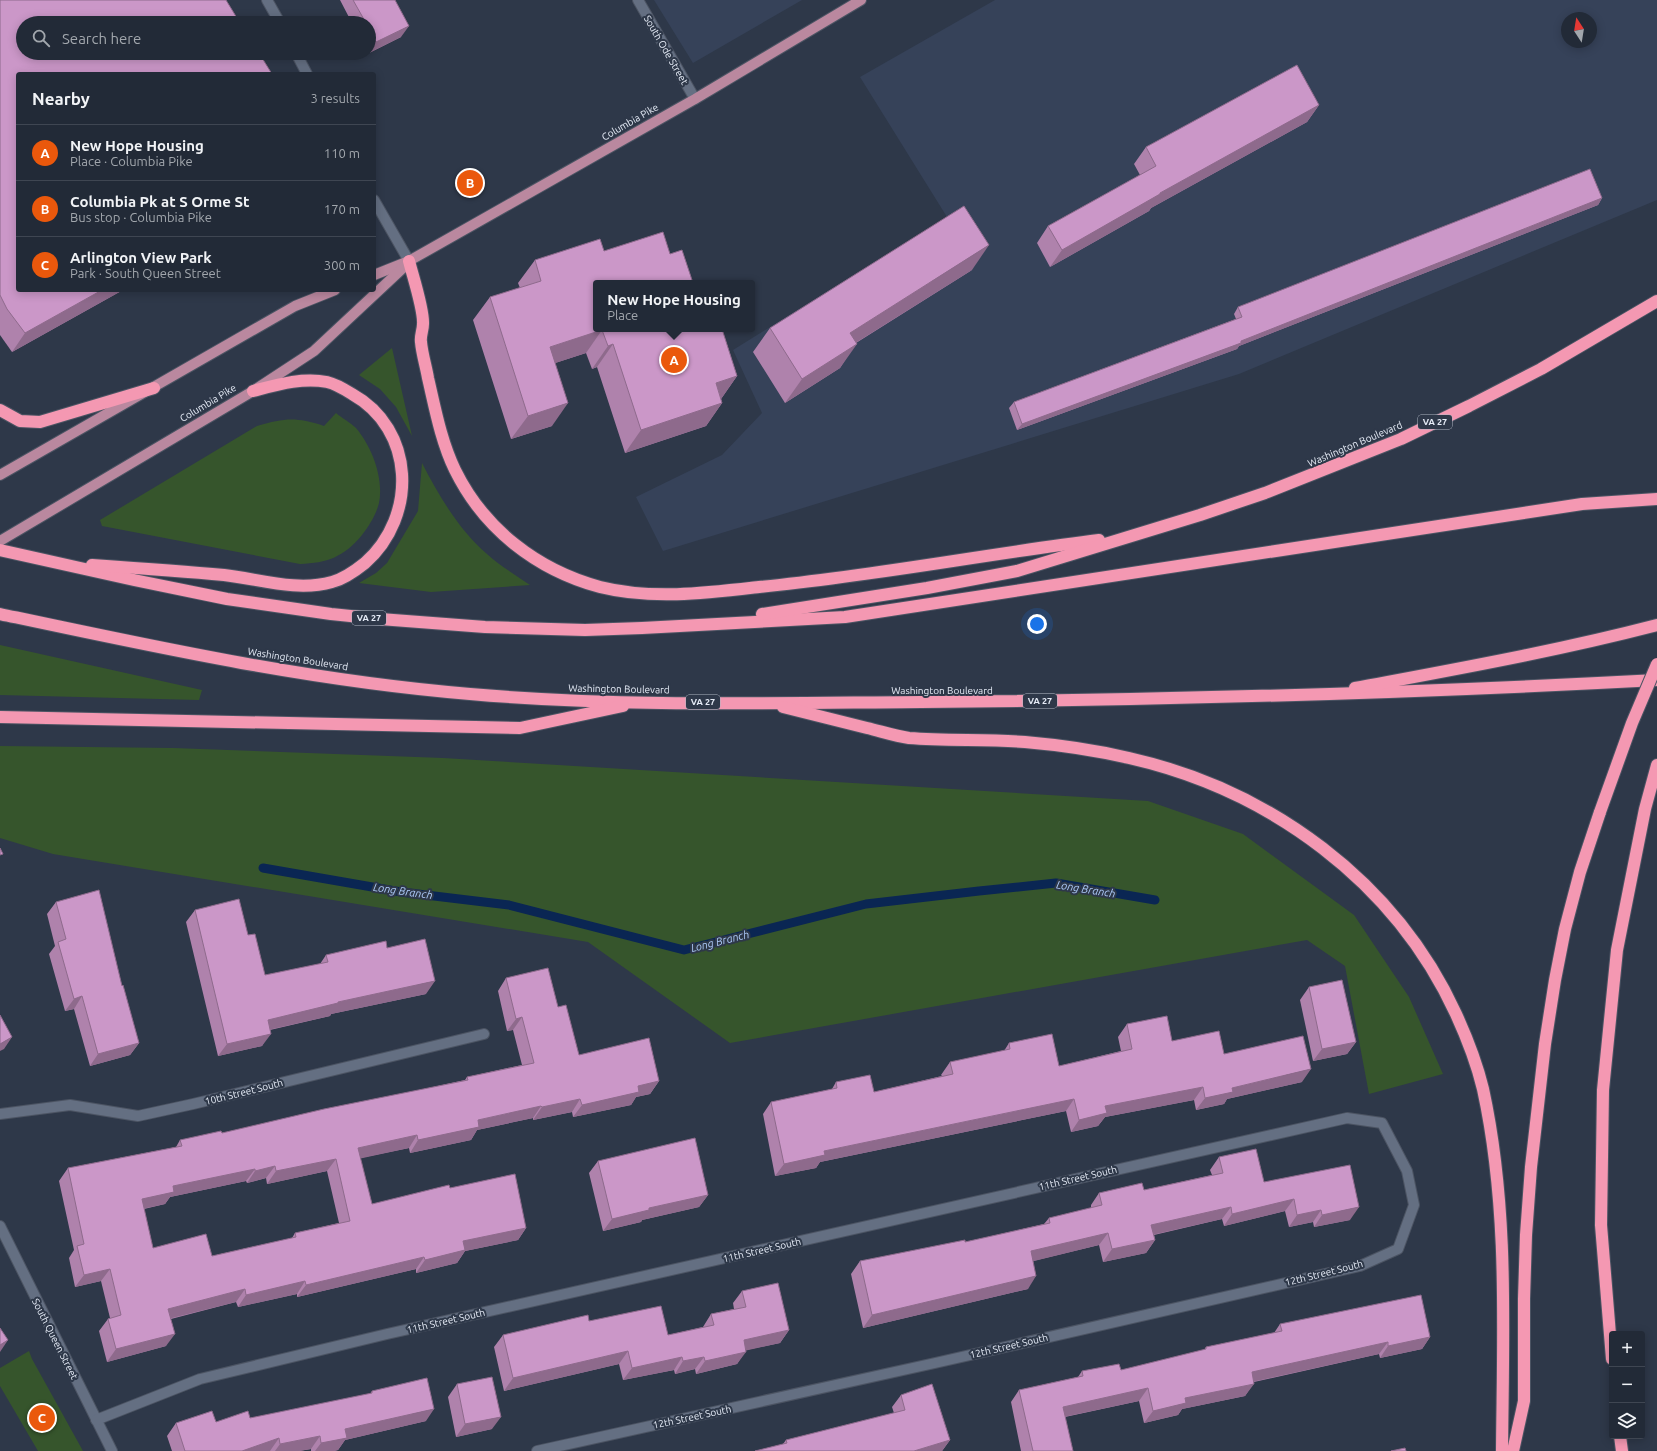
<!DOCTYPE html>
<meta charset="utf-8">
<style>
body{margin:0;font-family:Ubuntu,sans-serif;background:#2e3642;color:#f1f3f6}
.controls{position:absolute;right:12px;bottom:12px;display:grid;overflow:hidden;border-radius:4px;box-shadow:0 2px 10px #0003}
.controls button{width:36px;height:36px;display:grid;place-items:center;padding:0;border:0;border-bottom:1px solid #3f4652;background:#222a37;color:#f1f3f6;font:20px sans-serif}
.compass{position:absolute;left:1561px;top:12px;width:36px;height:36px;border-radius:50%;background:#222a37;box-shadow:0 2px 10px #0003;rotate:348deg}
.you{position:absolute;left:1037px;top:624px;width:14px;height:14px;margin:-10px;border:3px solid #fff;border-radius:50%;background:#1a73e8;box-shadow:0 0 0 6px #1a73e833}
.badge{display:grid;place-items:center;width:26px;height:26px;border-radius:50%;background:#ea580c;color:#fff;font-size:13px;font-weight:700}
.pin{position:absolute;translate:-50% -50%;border:2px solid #fff;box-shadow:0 1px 4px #0006}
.popup{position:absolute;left:593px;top:280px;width:162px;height:52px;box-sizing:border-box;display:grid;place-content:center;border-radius:4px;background:#222a37;filter:drop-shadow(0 1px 3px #0005);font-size:13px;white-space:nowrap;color:#a2a7ad}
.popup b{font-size:15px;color:#f1f3f6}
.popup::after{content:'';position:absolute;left:50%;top:100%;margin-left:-8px;border:8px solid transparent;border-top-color:#222a37}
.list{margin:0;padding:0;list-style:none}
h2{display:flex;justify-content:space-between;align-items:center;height:52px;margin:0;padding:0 16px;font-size:17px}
h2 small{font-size:13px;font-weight:400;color:#a2a7ad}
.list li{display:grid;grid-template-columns:26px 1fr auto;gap:12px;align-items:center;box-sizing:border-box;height:56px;padding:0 16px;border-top:1px solid #3f4652}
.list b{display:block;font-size:15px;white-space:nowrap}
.list p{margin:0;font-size:13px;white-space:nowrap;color:#a2a7ad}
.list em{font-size:13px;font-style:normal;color:#a2a7ad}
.icon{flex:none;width:22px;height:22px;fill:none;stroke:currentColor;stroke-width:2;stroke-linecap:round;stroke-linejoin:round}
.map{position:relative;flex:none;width:1657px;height:1451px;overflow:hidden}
.search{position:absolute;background:#222a37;box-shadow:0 2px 10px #0003;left:16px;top:16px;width:360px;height:44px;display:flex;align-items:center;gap:10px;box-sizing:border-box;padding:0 14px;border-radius:22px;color:#a2a7ad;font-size:15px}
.panel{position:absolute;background:#222a37;box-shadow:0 2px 10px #0003;left:16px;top:72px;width:360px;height:220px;border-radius:4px}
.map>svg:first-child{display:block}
</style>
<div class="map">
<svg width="1657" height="1451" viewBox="0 0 1657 1451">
<rect width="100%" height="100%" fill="#2e3849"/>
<!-- built -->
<g fill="#364259" fill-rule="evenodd">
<polygon points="654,0 802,0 693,63"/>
<path d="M995 0H1657V200L1239 374 663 551 636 497 722 455 762 413 733 350 947 217 860 77ZM1567 18H1591V42H1567Z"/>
</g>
<!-- green -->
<g fill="#36552c">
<polygon points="392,348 412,436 396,407 380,389 359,375"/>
<path d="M336 413C342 418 351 423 356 428 372 447 384 478 379 503 376 515 369 526 362 535 344 557 327 563 300 564L102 526 100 520 257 426C285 418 296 417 324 426Z"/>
<path d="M422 463C439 496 459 530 487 554 500 566 516 575 530 585L431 592 359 583 376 573 387 563 418 511Z"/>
<polygon points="0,645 202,690 199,700 0,695"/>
<polygon points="0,746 173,748 443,758 1148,801 1243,834 1354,915 1409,997 1443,1074 1369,1094 1345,966 1307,940 730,1043 588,942 53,854 0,838"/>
<polygon points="29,1351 32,1359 83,1451 38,1451 0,1386 0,1368"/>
</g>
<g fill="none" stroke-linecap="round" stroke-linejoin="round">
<!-- stream -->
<polyline stroke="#0a2653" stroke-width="9" points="263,868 401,892 509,905 684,950 866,904 979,891 1056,883 1155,900"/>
<defs>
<g id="minor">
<polyline points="267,0 280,23"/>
<polyline points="638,0 695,99"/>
<polyline points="296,53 307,74"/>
<polyline points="374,200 409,261"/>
<polyline points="0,1114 70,1105 138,1116 193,1104 484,1034"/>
<polyline points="0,1226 112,1451"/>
<polyline points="96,1420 200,1379 387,1334 1347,1118 1382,1123 1407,1171 1414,1205 1398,1249 1360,1266 935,1363 537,1451"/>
</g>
<g id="major">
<polyline points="374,275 409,261 695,99 861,0"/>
<polyline points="0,475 295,306 335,290"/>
<polyline points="0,541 253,391 314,351 405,266"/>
</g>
<g id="highway">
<path d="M409 261C413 277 424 310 423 324 423 330 420 336 421 342 422 354 426 366 428 378 435 408 441 441 455 470 484 529 537 570 600 587 652 600 707 593 759 587 873 576 986 554 1099 540"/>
<polyline points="0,410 20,421 40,422 154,388"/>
<polyline points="0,550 134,580 227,599 331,614 380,619 485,627 585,630 642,628 845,617 1582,504 1657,499"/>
<path d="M92 565C136 568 180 571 224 575 259 579 297 592 332 582 344 579 355 571 365 563 418 516 415 429 352 394 344 389 336 384 327 382 302 377 276 385 253 391"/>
<path d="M0 614C155 647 311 681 470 694 620 707 771 703 921 702 1167 700 1412 693 1657 680"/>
<polyline points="762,614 927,588 1017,571 1200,515 1265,493 1401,439 1469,406 1541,369 1657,301"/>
<path d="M1355 688C1456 669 1557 651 1657 625"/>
<path d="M783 707C811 714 839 721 867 728 880 731 895 736 909 738 947 741 987 739 1025 742 1060 745 1095 750 1129 758 1270 790 1395 881 1456 1014 1467 1038 1477 1064 1483 1089 1509 1208 1503 1331 1502 1451"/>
<polyline points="0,717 520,728 623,706"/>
<polyline points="1612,1359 1601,1225 1603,1090 1617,950 1645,809 1657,765"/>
<polyline points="1620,1436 1622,1451"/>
<polyline points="1513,1451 1524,1401 1524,1299 1526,1235 1531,1167 1545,1044 1555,980 1565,929 1580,872 1600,812"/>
</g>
</defs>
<!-- minor casing -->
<use href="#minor" stroke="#4c5463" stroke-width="12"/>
<!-- major casing -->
<use href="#major" stroke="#4c5463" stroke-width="12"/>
<!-- highway casing -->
<use href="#highway" stroke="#4c5463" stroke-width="14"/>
<!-- minor -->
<use href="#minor" stroke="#646f82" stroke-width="10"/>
<!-- major -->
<use href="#major" stroke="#ba889f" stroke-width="10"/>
<!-- highway -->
<use href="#highway" stroke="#f498b2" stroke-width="12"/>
<defs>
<polyline id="highway-bridge" points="1600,812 1632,723 1657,664"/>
</defs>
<!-- highway-bridge casing -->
<use href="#highway-bridge" stroke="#4c5463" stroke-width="14" stroke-linecap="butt"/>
<!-- highway-bridge -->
<use href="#highway-bridge" stroke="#f498b2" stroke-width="12"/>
</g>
<!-- wall -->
<g fill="#af82ac" fill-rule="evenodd">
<polygon points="0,0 123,290 12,352 0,335"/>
<polygon points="340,0 395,0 401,37 369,53 369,23 352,23"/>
<polygon points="1319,105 1307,122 1151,208 1149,211 1050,267 1037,243 1048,226 1140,175 1134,164 1146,147"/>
<polygon points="1602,198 1598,205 1239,346 1237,349 1017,430 1009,408 1014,402 1236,319 1234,314 1238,307"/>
<polygon points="535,260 722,329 737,376 721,399 722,403 706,426 625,453 597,367 592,369 586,353 555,363 552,426 511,439 473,320 490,297 520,288 518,283"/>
<polygon points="972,270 856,343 840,368 785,403 753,352 770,328"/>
<polygon points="56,902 122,986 139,1043 130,1055 90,1066 74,1009 65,1011 49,954 55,946 47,914"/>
<polygon points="195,910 248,935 265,975 320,964 326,955 387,948 426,994 331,1014 330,1016 270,1030 262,1046 218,1056 186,922"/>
<path d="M506 978 558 1007 579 1055 659 1081 650 1094 636 1097 631 1105 573 1117 572 1112 533 1120V1118L477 1130 471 1140 410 1153 409 1148 360 1158 372 1204 450 1188 526 1228 518 1240 465 1251 457 1263 416 1273V1269L297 1297V1294L238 1307 236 1302 171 1319 166 1346 107 1362 99 1331 108 1319 110 1318 101 1281 75 1287 69 1258 74 1250 59 1181 68 1168 176 1147 180 1140 222 1133 465 1080 467 1077 522 1065 513 1030 507 1031 498 991ZM327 1171 339 1223 295 1233 292 1238 212 1256 153 1248 144 1209 165 1204 170 1197 246 1181 247 1183 266 1178 267 1184Z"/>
<polygon points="1309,987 1356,1042 1347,1054 1313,1061 1300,1000"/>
<polygon points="1127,1024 1172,1041 1224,1054 1302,1082 1227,1099 1224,1104 1196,1110 1194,1100 1105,1117 1098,1126 1071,1132 1066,1111 820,1162 816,1168 775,1176 763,1114 771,1102 832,1089 836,1082 874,1092 942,1076 941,1075 950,1062 1004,1051 1009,1043 1059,1066 1121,1051 1118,1037"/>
<polygon points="1219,1157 1264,1182 1350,1220 1314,1227 1313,1222 1289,1227 1285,1211 1224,1226 1222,1219 1154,1235 1155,1240 1146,1253 1103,1262 1099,1245 1033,1261 1028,1289 863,1328 851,1274 860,1261 965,1242 1044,1224 1049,1218 1091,1208 1091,1205 1099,1193 1144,1190 1212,1175 1210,1170"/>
<polygon points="598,1161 708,1195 699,1207 642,1220 641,1222 603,1231 589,1173"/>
<polygon points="742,1291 789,1330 780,1343 746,1350 737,1364 696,1374 695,1369 675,1374 674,1370 623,1380 619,1364 504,1391 494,1347 503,1335 589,1321 668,1335 703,1327 711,1314 734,1309 733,1303"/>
<polygon points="1280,1324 1430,1337 1422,1349 1380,1358 1379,1354 1254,1382 1245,1396 1182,1409 1178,1415 1144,1423 1139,1401 1065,1417 1073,1451 1021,1451 1011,1402 1019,1390 1078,1377 1082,1371 1121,1370 1204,1350 1206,1347 1274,1333"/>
<polygon points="457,1384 492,1429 456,1437 448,1397"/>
<polygon points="372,1391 426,1421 345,1440 338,1450 334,1451 311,1451 311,1449 299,1451 172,1451 167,1436 176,1423 216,1422 250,1418 370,1394"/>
<polygon points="901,1395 950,1440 942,1451 755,1451 783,1444 786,1440 894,1413 892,1407"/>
</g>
<!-- shaded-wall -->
<g fill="#8e6a8c">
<polygon points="409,26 401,37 369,53 376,42"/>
<polygon points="1319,105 1307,122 1151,208 1149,211 1050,267 1062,250 1160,193"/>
<polygon points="1602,198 1598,205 1239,346 1237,349 1017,430 1022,424 1241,341"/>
<polygon points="989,245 972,270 833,357 850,333"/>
<polygon points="102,290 123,290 12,352 25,333"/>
<polygon points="602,330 586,353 534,370 550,347"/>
<polygon points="613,344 597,367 592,369 608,346"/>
<polygon points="857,344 840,368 785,403 802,379"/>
<polygon points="737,376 721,399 716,383"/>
<polygon points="568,403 552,426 511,439 528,416"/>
<polygon points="722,403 706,426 625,453 641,430"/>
<polygon points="435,981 426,994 331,1014 330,1016 259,1032 268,1020 338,1002"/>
<polygon points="82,996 74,1009 65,1011 74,999"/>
<polygon points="522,1017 513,1030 507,1031 516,1019"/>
<polygon points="271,1034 262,1046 218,1056 227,1044"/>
<polygon points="12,1037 4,1049 0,1051 0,1044"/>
<polygon points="1356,1042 1347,1054 1313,1061 1322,1049"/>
<polygon points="139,1043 130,1055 90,1066 98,1054"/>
<polygon points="1311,1069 1302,1082 1227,1099 1224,1104 1196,1110 1205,1098 1232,1088"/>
<polygon points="659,1081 650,1094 636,1097 631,1105 573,1117 582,1105 638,1086"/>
<polygon points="1203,1087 1194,1100 1105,1117 1098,1126 1071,1132 1079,1120 1105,1106"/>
<polygon points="580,1099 572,1112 533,1120 542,1107"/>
<polygon points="1074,1099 1066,1111 820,1162 816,1168 775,1176 784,1164 824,1151"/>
<polygon points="541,1106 533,1118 477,1130 471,1140 410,1153 418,1140 478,1120"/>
<polygon points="417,1135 409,1148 349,1161 358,1148"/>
<polygon points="336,1159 327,1171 267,1184 276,1171"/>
<polygon points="275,1166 266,1178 247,1183 255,1171"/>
<polygon points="255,1169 246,1181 170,1197 165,1204 133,1211 142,1199 173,1186"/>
<polygon points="708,1195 699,1207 642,1220 641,1222 603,1231 612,1219 649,1208"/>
<polygon points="1294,1199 1285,1211 1224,1226 1232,1214"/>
<polygon points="1231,1207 1222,1219 1143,1237 1151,1225"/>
<polygon points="1359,1207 1350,1220 1314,1227 1322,1215"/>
<polygon points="1321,1210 1313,1222 1289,1227 1297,1215"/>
<polygon points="526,1228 518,1240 465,1251 457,1263 416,1273 425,1260 463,1241"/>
<polygon points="1108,1233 1099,1245 1022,1264 1031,1251"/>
<polygon points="1155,1240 1146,1253 1103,1262 1112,1249"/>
<polygon points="424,1257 416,1269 297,1297 306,1285"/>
<polygon points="110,1269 101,1281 75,1287 84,1275"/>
<polygon points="1036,1276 1028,1289 863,1328 872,1315"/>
<polygon points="305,1281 297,1294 238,1307 246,1295"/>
<polygon points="245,1289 236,1302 160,1321 168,1309"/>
<polygon points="789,1330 780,1343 735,1353 744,1340"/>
<polygon points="175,1334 166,1346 107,1362 116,1349"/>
<polygon points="1430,1337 1422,1349 1380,1358 1388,1346"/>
<polygon points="8,1340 0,1352 0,1345"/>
<polygon points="1388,1342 1379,1354 1243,1384 1252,1372"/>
<polygon points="628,1351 619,1364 504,1391 513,1378"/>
<polygon points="746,1352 737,1364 696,1374 705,1361"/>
<polygon points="682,1357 674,1370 623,1380 632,1368"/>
<polygon points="704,1357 695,1369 675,1374 683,1361"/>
<polygon points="1254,1384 1245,1396 1182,1409 1178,1415 1144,1423 1153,1411 1185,1398"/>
<polygon points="1148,1388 1139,1401 1054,1419 1063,1407"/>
<polygon points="434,1409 426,1421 345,1440 338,1450 334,1451 315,1451 321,1443 345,1429"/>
<polygon points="501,1417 492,1429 456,1437 465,1424"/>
<polygon points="320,1436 311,1449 299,1451 275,1451 280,1444"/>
<polygon points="279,1438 270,1451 242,1451"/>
<polygon points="950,1440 942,1451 914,1451"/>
</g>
<!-- building -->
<g fill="#cb97c8" stroke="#8e6a8c" fill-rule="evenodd">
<polygon points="0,0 226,0 240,23 23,23 23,53 259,53 272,74 18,74 18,290 102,290 25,333 7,309 0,295"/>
<polygon points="353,0 395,0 409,26 376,42 369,29 369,23 366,23"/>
<polygon points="1297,65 1319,105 1160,193 1160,194 1062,250 1048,226 1156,166 1146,147"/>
<polygon points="1590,169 1602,198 1241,341 1241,343 1022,424 1014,402 1242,317 1238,307"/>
<polygon points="964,206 989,245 850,333 857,344 802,379 770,328"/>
<polygon points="663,232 670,254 682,250 693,283 596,283 596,329 722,329 737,376 716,383 722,403 641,430 613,344 608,346 602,330 550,347 568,403 528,416 490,297 541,281 535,260 600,239 604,251"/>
<polygon points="0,848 3,854 0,855"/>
<polygon points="99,890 122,986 123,985 139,1043 98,1054 82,996 74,999 58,942 66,939 56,902"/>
<polygon points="239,899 248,935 255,934 265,975 328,962 326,955 386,941 387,948 425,939 435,981 338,1002 338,1003 268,1020 271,1034 227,1044 195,910"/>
<path d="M548 968 558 1007 566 1005 579 1055 649 1038 659 1081 638 1086 639 1092 582 1105 580 1099 542 1107 541 1106 478 1120 479 1127 418 1140 417 1135 358 1148 372 1204 449 1185 450 1188 515 1174 526 1228 463 1241 465 1250 425 1260 424 1257 306 1285 305 1281 246 1295 245 1289 168 1309 175 1334 116 1349 108 1319 121 1315 110 1269 84 1275 77 1246 84 1244 68 1168 182 1146 180 1140 221 1131 222 1133 324 1109 468 1080 467 1077 534 1063 522 1017 516 1019 506 978ZM336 1159 350 1221 295 1233 296 1237 212 1256 206 1234 153 1248 142 1199 174 1192 173 1186 255 1169V1171L275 1166 276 1171Z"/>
<polygon points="1342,980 1356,1042 1322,1049 1309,987"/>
<polygon points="0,1015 12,1037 0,1044"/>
<polygon points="1167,1016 1172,1041 1219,1031 1224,1054 1303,1036 1311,1069 1232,1088 1233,1092 1205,1098 1203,1087 1105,1106 1107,1113 1079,1120 1074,1099 824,1151 825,1155 784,1164 771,1102 837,1088 836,1082 870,1075 874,1092 953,1074 950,1062 1010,1049 1009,1043 1052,1034 1059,1066 1132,1049 1127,1024"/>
<polygon points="695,1138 708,1195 649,1208 649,1210 612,1219 598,1161"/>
<polygon points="1256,1149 1264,1182 1350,1165 1359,1207 1322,1215 1321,1210 1297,1215 1294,1199 1232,1214 1231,1207 1151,1225 1155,1240 1112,1249 1108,1233 1031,1251 1036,1276 872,1315 860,1261 965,1240 965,1242 1050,1223 1049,1218 1102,1205 1099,1193 1142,1183 1144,1190 1223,1173 1219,1157"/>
<polygon points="778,1283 789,1330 744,1340 746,1352 705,1361 704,1357 683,1361 682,1357 632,1368 628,1351 513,1378 503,1335 588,1315 589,1321 661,1306 668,1335 714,1325 711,1314 746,1307 742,1291"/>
<polygon points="1421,1295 1430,1337 1388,1346 1388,1342 1252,1372 1254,1384 1185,1398 1186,1403 1153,1411 1148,1388 1063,1407 1073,1451 1033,1451 1019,1390 1083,1376 1082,1371 1119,1364 1121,1370 1206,1349 1206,1347 1282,1331 1280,1324"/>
<polygon points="0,1328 8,1340 0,1345"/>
<polygon points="492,1377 501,1417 465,1424 457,1384"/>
<polygon points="427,1378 434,1409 345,1429 347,1438 321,1443 320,1436 280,1444 279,1438 242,1451 185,1451 176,1423 212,1411 216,1422 248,1411 250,1418 372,1393 372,1391"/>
<polygon points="932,1384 950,1440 914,1451 755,1451 787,1443 786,1440 905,1410 901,1395"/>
<polygon points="1405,1448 1406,1451 1391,1451"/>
</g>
<g text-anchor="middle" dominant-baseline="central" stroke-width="4" stroke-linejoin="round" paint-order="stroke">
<!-- shield labels -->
<g fill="#2e3849" stroke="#afb6c3" stroke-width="1">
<rect x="1418" y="415" width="34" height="14" rx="3"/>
<rect x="352" y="611" width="34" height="14" rx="3"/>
<rect x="1023" y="694" width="34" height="14" rx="3"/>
<rect x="686" y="695" width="34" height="14" rx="3"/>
</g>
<g font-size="9" font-weight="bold" fill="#e6ecf7">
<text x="1435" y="422">VA 27</text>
<text x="369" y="618">VA 27</text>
<text x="1040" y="701">VA 27</text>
<text x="703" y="702">VA 27</text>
</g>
<!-- street labels -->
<g font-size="10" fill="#e6ecf7" stroke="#2e3849">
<text transform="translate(666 50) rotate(60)">South Ode Street</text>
<text transform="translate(630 122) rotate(-30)">Columbia Pike</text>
<text transform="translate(208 403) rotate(-31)">Columbia Pike</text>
<text transform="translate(1355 444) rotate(-23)">Washington Boulevard</text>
<text transform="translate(298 659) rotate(9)">Washington Boulevard</text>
<text transform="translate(619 689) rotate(1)">Washington Boulevard</text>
<text x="942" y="690">Washington Boulevard</text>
<text transform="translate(244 1092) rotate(-14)">10th Street South</text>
<text transform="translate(1078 1178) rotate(-13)">11th Street South</text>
<text transform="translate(762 1250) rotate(-13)">11th Street South</text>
<text transform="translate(1324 1273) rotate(-14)">12th Street South</text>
<text transform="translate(446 1321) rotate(-13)">11th Street South</text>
<text transform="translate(55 1339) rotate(63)">South Queen Street</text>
<text transform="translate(1009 1346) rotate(-13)">12th Street South</text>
<text transform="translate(692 1417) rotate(-12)">12th Street South</text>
</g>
<!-- water labels -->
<g font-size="11" font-style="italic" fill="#adcaf8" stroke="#2e3849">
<text transform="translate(1086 889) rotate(9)">Long Branch</text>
<text transform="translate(403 891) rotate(8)">Long Branch</text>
<text transform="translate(720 941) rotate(-14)">Long Branch</text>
</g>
</g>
</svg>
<div class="controls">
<button>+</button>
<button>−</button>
<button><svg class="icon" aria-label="layers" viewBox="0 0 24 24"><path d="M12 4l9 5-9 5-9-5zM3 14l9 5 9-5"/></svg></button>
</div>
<svg class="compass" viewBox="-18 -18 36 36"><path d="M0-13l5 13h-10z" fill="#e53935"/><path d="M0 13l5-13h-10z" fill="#a2a7ad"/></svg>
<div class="you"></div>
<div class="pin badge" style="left:674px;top:360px">A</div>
<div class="popup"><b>New Hope Housing</b>Place</div>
<div class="pin badge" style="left:470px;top:183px">B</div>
<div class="pin badge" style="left:42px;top:1418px">C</div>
<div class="search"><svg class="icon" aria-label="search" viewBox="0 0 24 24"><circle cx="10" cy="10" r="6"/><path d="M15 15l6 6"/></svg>Search here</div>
<section class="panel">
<h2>Nearby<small>3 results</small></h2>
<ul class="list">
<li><span class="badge">A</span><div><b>New Hope Housing</b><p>Place · Columbia Pike</p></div><em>110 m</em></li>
<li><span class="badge">B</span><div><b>Columbia Pk at S Orme St</b><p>Bus stop · Columbia Pike</p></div><em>170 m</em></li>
<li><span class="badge">C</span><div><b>Arlington View Park</b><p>Park · South Queen Street</p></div><em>300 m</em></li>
</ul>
</section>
</div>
